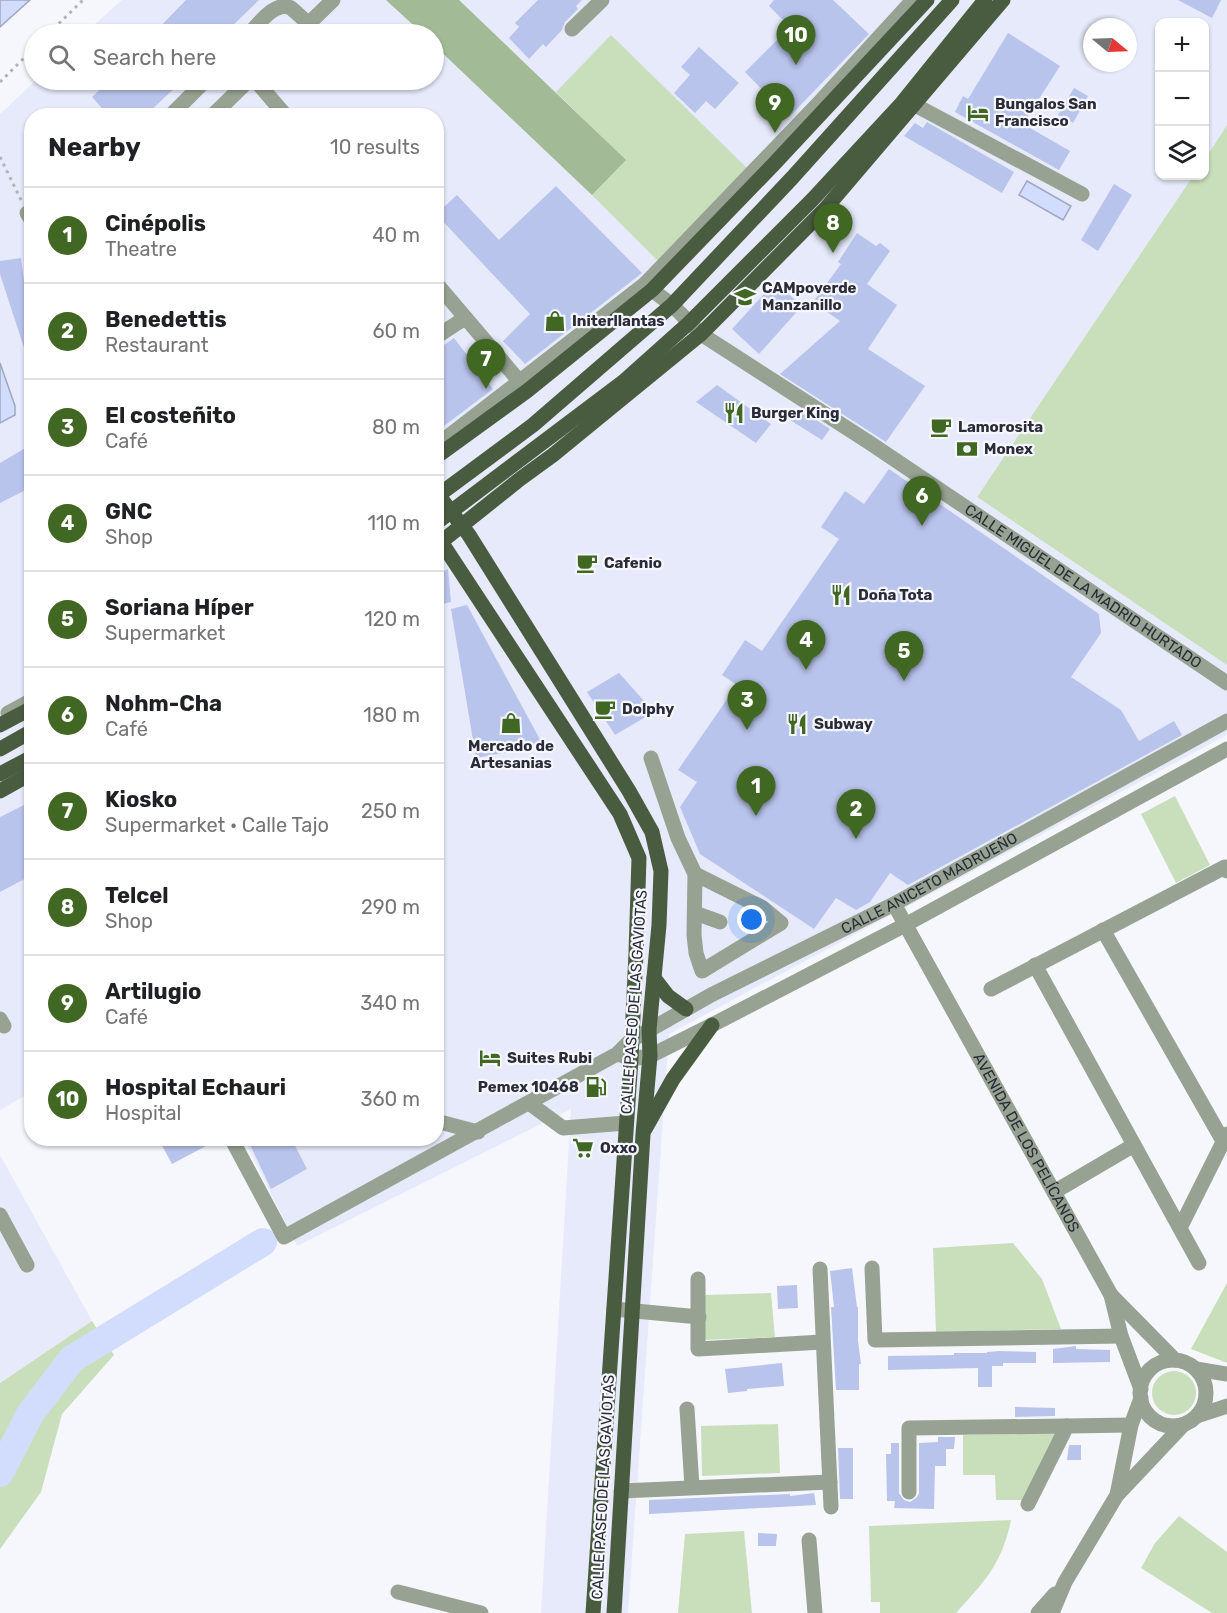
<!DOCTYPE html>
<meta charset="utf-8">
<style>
body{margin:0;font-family:Rubik,sans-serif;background:#f6f6f6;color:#202124}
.controls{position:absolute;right:18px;top:18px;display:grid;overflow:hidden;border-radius:12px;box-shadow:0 2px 4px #0004}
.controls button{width:54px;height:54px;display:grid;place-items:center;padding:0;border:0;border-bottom:2px solid #e0e0e0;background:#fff;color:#202124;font:30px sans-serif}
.compass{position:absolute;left:1083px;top:18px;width:54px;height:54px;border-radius:50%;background:#fff;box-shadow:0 2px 4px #0004;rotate:109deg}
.you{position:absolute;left:752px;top:920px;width:21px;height:21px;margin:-15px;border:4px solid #fff;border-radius:50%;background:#1a73e8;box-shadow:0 0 0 9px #1a73e833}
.badge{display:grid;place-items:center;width:39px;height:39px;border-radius:50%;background:#416823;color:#fff;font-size:20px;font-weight:700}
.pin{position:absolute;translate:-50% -50px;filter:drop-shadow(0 2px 3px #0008)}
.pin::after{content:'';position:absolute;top:32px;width:21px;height:18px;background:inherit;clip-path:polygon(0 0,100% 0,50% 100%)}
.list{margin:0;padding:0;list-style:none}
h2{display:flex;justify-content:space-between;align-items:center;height:78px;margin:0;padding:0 24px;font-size:26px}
h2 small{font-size:20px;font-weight:400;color:#757577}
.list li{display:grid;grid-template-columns:39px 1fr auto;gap:18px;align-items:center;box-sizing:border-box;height:96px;padding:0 24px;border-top:2px solid #e0e0e0}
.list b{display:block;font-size:22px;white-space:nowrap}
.list p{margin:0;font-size:20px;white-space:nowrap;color:#757577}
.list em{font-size:20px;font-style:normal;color:#757577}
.icon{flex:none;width:33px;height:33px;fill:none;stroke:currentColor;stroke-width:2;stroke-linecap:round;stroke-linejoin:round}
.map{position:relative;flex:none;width:1227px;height:1613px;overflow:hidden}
.search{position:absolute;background:#fff;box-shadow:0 2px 4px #0004;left:24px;top:24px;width:420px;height:66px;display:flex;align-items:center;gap:15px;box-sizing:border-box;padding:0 21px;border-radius:33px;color:#757577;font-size:22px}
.panel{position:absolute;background:#fff;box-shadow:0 2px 4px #0004;left:24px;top:108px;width:420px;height:1038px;border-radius:24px}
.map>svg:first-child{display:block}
</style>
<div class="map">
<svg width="1227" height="1613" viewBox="0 0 1227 1613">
<rect width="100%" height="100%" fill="#f5f7fd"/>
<!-- built -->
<g fill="#e6eafa" fill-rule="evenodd">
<path d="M122 0H1227V125L1205 159 1204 22H1160V176H1193L977 497 1227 665V735L669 1034 628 1613H541L571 1109 297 1246 244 1139 436 1138V116H32V811L0 828V114L36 80H434V34H84ZM1092 27H1128V63H1092Z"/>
<polygon points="0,829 32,889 31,1092 0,1110"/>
<polygon points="0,1155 92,1321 0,1383"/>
</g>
<!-- green -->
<g fill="#c9dfbc">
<polygon points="611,35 748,169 658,261 592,195 625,160 556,92"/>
<polygon points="1227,125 1227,665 977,497 1193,176 1204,176 1205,159"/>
<polygon points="1175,796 1210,865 1176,883 1141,814"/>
<polygon points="1013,1243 1042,1279 1061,1329 936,1332 933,1248"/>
<polygon points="1227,1283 1227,1363 1191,1349"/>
<polygon points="771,1293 775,1337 704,1340 705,1295"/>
<polygon points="92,1321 114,1355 62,1414 41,1492 0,1549 0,1383"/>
<circle cx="1174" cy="1393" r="22"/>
<polygon points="778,1424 780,1473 702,1476 701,1426"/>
<polygon points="1056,1433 1024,1500 996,1500 995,1475 963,1475 963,1435"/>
<polygon points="1179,1516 1227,1552 1227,1613 1212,1613 1141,1568 1155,1543"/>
<path d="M1011 1520C1002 1564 985 1581 956 1613H880V1602H871L869 1526Z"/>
<polygon points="744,1531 752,1613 678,1613 685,1534"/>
</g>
<!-- forest -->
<polygon fill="#a2ba95" points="386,0 459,0 626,160 592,195 434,45 434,34 423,34"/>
<!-- water -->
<g fill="#d2dcfc" stroke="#9fa7c1" stroke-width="1.5">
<polygon points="0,0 30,0 0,27"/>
<polygon points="1027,181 1071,206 1063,220 1019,195"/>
<polygon points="0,363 15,406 15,415 0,423"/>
</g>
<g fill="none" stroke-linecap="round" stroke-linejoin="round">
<!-- river -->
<polyline stroke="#d2dcfc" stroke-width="28" points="0,1473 30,1414 72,1359 263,1242"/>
</g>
<!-- building -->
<g fill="#b9c4ec">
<polygon points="186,0 259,0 224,34 153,34"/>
<polygon points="538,0 582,0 576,6 578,9 565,22 562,30 546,47 543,44 529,59 509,38 519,27 515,23"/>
<polygon points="774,0 833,0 869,34 789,117 745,72 790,27 769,6"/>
<polygon points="1178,0 1221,0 1212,18"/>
<polygon points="1008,33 1060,66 1023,124 1070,151 1059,170 955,112 963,96 968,99"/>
<polygon points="699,47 739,83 715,109 706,101 695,113 674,93 690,75 681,67"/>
<polygon points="110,80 183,80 145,116 109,116 92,97"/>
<polygon points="1074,88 1088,96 1073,123 1058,115"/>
<polygon points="927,122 1014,172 1002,193 904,136 915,123 923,128"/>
<polygon points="1114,184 1132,195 1098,251 1081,240"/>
<polygon points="556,186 642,273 525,364 503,341 530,314 436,214 457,195 499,240"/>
<polygon points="857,233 876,246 880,243 890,251 867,284 897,305 868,349 925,386 886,442 780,374 840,321 813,302 841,264 838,262"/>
<polygon points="21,258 25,288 31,287 32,294 32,363 29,363 0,274 0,261"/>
<polygon points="775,282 802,306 759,354 732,329"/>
<polygon points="454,338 493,389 436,432 436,351"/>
<polygon points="717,385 771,424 756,443 696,402"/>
<polygon points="798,408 830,429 822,440 790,420"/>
<polygon points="32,444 32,487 0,503 0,463"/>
<polygon points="889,469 1099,614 1101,633 1071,677 1121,710 1139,741 1174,721 1182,735 908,885 890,873 870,902 856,910 836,898 814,929 700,854 680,807 697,782 678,770 737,685 722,675 745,640 762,651 839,539 821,527 845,491 864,504"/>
<polygon points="448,569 451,602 436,605 436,575"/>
<polygon points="467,605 543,745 476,758 451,609"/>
<polygon points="619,673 654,712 615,735 587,692"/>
<polygon points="32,801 32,875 0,892 0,817"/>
<polygon points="158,1138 221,1138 172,1164"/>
<polygon points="247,1138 291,1138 307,1169 271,1189"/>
<polygon points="852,1268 857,1307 858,1307 858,1341 861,1364 859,1364 859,1390 836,1390 831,1307 834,1307 830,1271"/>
<polygon points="797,1285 798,1308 778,1309 777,1286"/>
<polygon points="1076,1346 1076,1349 1110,1350 1110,1362 1053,1363 1053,1349"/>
<polygon points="999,1351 1036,1352 1036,1363 1003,1363 1003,1366 992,1366 992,1387 978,1387 978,1368 888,1370 888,1356 954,1355 954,1353 987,1353 987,1352"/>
<polygon points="782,1363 784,1386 747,1389 747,1391 728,1393 725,1369"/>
<polygon points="1015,1407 1055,1408 1055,1416 1015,1417"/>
<polygon points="938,1437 955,1437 954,1449 946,1449 946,1466 935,1466 934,1509 894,1508 895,1501 887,1501 886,1454 891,1454 891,1443 899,1443 899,1493 904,1500 910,1502 917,1497 919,1493 919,1443 938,1442"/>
<polygon points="1069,1445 1081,1445 1081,1460 1067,1460"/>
<polygon points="838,1448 853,1448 853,1499 840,1499"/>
<polygon points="814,1493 816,1505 649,1514 649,1500 790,1494 790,1496"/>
<polygon points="758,1533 777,1534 776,1546 758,1546"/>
</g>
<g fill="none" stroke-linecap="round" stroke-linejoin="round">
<!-- path -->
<g stroke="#b1b4bc" stroke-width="3" stroke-dasharray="3 4.5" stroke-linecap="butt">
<polyline points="48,34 83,0"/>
<polyline points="0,82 34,48"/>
<polyline points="0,157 21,200"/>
</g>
<!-- minor -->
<g stroke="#97a292" stroke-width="15">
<polyline points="572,29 602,0"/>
<path d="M249 34C258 25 275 0 291 8 297 13 303 19 309 24"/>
<polyline points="298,34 333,0"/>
<polyline points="255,80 286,116"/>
<polyline points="915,105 1082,194"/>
<polyline points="170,116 206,80"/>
<polyline points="212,116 249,80"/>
<polyline points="27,213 32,221"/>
<polyline points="436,283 526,389"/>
<path id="s1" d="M652 290 672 305 701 334 870 443 1227 683"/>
<polyline points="436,337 465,318"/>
<polyline points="436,446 645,284 817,105 913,0"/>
<polyline points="8,713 32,700"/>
<polyline points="651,758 678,838 695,874 694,935 696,953 702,971 781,923 763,908 695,874"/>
<path id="s2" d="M894 904 1111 1295 1121 1336 1141 1389"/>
<polyline points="695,913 720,922"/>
<polyline points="1103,930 1223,1141"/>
<polyline points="1035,965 1199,1263"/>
<polyline points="991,989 1225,867 1227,871"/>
<polyline points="0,1019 4,1026"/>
<polyline points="621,1055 631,1059 650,1056 712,1025 905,925 1227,749"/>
<polyline points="529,1103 563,1128 626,1123"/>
<polyline points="436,1121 478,1132"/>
<path id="s3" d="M231 1138 284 1237 617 1054 630 1041 711 995 894 904 1227 721"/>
<polyline points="1054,1192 1134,1145"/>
<polyline points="0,1215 27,1265"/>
<polyline points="1180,1228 1227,1134"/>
<polyline points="872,1268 875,1340 1121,1336"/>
<polyline points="820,1269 831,1507"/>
<polyline points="698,1279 698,1349 822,1342"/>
<polyline points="1111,1295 1175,1360"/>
<polyline points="614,1309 699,1317"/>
<circle cx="1173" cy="1393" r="33"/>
<polyline points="1196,1369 1227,1374"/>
<polyline points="687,1409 692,1487"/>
<polyline points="1197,1416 1227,1406"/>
<polyline points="621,1491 830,1482"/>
<polyline points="909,1492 909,1428 1067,1426"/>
<polyline points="1117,1495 1184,1424"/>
<polyline points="1028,1504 1067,1426 1131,1425"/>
<polyline points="809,1540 815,1613"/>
<polyline points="398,1592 481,1613"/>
<polyline points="1038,1613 1055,1594"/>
<polyline points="1052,1613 1065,1582 1117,1495 1131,1425 1141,1398"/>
</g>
<!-- major -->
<g stroke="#4a5c40" stroke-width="15">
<polyline points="436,457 527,391 652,290 773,165 927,0"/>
<polyline points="436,492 469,535 629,791 652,832 661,871 659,925 649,1030 650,1056 643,1134 614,1613"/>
<polyline points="436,497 533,425 672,305 792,178 952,0"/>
<polyline points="436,523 623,382 689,323 812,200 902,103 985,0"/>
<polyline points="436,534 620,814 639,858 636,953 631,1059 593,1613"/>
<polyline points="436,546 520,479 553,455 701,334 825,209 1003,0"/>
<polyline points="0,725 32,708"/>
<polyline points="0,749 32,731"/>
<polyline points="0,774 32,757"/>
<polyline points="0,791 32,773"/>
<polyline points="654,978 668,996 686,1009"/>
<polyline points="645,1129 673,1079 712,1025"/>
</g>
</g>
<!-- icons -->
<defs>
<symbol id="hotel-bare" viewBox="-9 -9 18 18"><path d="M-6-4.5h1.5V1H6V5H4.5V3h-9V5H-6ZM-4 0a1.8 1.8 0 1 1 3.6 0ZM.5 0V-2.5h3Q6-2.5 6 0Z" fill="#416823" stroke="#f5f7fd" stroke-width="2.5" paint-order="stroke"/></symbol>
<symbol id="school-bare" viewBox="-9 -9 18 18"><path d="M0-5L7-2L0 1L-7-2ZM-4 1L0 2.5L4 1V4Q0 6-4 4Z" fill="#416823" stroke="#f5f7fd" stroke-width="2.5" paint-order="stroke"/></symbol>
<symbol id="shop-bare" viewBox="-9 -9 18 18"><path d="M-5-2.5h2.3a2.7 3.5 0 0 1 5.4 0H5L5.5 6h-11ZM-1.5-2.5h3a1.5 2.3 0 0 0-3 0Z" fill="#416823" stroke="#f5f7fd" stroke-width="2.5" paint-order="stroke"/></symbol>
<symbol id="restaurant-bare" viewBox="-9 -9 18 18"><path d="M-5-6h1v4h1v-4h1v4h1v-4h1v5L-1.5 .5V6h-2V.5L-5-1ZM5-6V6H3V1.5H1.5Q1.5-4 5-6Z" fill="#416823" stroke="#f5f7fd" stroke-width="2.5" paint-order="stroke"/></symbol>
<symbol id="cafe-bare" viewBox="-9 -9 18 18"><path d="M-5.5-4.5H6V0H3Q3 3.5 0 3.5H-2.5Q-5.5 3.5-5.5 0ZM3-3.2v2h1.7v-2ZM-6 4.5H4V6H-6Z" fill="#416823" stroke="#f5f7fd" stroke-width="2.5" paint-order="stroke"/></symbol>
<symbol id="bank-bare" viewBox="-9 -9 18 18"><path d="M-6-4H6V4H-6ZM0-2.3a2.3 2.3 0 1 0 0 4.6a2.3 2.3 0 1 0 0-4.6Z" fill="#416823" stroke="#f5f7fd" stroke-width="2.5" paint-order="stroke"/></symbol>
<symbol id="fuel-bare" viewBox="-9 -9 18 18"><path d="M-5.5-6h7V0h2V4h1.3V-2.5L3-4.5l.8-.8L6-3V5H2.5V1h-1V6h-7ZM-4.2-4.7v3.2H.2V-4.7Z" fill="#416823" stroke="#f5f7fd" stroke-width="2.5" paint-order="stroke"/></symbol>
<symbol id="supermarket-bare" viewBox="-9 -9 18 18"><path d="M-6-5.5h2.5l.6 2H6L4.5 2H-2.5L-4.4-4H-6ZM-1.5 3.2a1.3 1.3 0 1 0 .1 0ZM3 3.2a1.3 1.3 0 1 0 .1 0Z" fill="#416823" stroke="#f5f7fd" stroke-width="2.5" paint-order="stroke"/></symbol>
</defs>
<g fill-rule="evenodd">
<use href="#hotel-bare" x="963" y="98" width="30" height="30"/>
<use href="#school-bare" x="730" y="282" width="30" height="30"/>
<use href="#shop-bare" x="540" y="306" width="30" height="30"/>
<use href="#restaurant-bare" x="719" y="398" width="30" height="30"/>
<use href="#cafe-bare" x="926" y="412" width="30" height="30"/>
<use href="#bank-bare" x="952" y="434" width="30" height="30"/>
<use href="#cafe-bare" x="572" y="548" width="30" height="30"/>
<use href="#restaurant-bare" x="826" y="580" width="30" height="30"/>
<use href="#cafe-bare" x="590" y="694" width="30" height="30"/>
<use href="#shop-bare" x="496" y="708" width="30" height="30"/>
<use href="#restaurant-bare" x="782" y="709" width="30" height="30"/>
<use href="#hotel-bare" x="475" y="1043" width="30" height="30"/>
<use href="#fuel-bare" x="581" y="1072" width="30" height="30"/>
<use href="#supermarket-bare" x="568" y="1133" width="30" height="30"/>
</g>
<g text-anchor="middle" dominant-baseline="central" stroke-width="4.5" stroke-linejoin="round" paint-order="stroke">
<!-- poi labels -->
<g font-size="15" font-weight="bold" fill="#292c38" stroke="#f5f7fd" text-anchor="start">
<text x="995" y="104">Bungalos San<tspan x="995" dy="17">Francisco</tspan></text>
<text x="762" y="288">CAMpoverde<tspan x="762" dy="17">Manzanillo</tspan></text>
<text x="572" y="321">Initerllantas</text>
<text x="751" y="413">Burger King</text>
<text x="958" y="427">Lamorosita</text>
<text x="984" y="449">Monex</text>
<text x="604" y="563">Cafenio</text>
<text x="858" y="595">Doña Tota</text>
<text x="622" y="709">Dolphy</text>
<text x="814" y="724">Subway</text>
<text x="511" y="746" text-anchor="middle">Mercado de<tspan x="511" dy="17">Artesanias</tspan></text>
<text x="507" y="1058">Suites Rubi</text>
<text x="579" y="1087" text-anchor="end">Pemex 10468</text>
<text x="600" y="1148">Oxxo</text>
</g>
<!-- street labels -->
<g font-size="15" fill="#292c38" stroke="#f5f7fd">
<text stroke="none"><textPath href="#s1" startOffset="524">CALLE MIGUEL DE LA MADRID HURTADO</textPath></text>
<text stroke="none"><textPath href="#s3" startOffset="849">CALLE ANICETO MADRUEÑO</textPath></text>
<text transform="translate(634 1002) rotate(-86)">CALLE PASEO DE LAS GAVIOTAS</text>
<text stroke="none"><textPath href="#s2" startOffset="273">AVENIDA DE LOS PELÍCANOS</textPath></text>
<text transform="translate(603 1487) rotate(-87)">CALLE PASEO DE LAS GAVIOTAS</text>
</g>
</g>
</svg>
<div class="controls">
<button>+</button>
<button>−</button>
<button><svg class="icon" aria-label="layers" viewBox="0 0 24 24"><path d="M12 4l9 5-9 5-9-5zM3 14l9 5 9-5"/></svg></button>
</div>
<svg class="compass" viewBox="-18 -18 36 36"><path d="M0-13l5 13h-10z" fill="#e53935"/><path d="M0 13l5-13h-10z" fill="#757577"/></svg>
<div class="you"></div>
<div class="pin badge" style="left:756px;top:816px">1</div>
<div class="pin badge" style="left:856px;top:839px">2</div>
<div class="pin badge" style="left:747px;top:730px">3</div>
<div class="pin badge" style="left:806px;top:670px">4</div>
<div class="pin badge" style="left:904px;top:681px">5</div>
<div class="pin badge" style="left:922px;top:526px">6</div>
<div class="pin badge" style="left:486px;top:389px">7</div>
<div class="pin badge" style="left:833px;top:253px">8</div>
<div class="pin badge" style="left:775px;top:133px">9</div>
<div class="pin badge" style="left:796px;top:65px">10</div>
<div class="search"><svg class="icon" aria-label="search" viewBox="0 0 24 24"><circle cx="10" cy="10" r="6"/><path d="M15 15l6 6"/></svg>Search here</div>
<section class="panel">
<h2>Nearby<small>10 results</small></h2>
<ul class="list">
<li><span class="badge">1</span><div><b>Cinépolis</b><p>Theatre</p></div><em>40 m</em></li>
<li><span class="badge">2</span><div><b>Benedettis</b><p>Restaurant</p></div><em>60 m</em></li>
<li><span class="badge">3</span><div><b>El costeñito</b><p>Café</p></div><em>80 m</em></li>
<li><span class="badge">4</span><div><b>GNC</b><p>Shop</p></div><em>110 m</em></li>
<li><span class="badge">5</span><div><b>Soriana Híper</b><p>Supermarket</p></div><em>120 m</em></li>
<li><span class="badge">6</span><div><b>Nohm-Cha</b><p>Café</p></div><em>180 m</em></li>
<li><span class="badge">7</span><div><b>Kiosko</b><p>Supermarket · Calle Tajo</p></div><em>250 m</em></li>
<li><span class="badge">8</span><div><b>Telcel</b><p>Shop</p></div><em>290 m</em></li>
<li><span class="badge">9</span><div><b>Artilugio</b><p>Café</p></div><em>340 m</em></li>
<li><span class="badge">10</span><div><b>Hospital Echauri</b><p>Hospital</p></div><em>360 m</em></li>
</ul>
</section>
</div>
